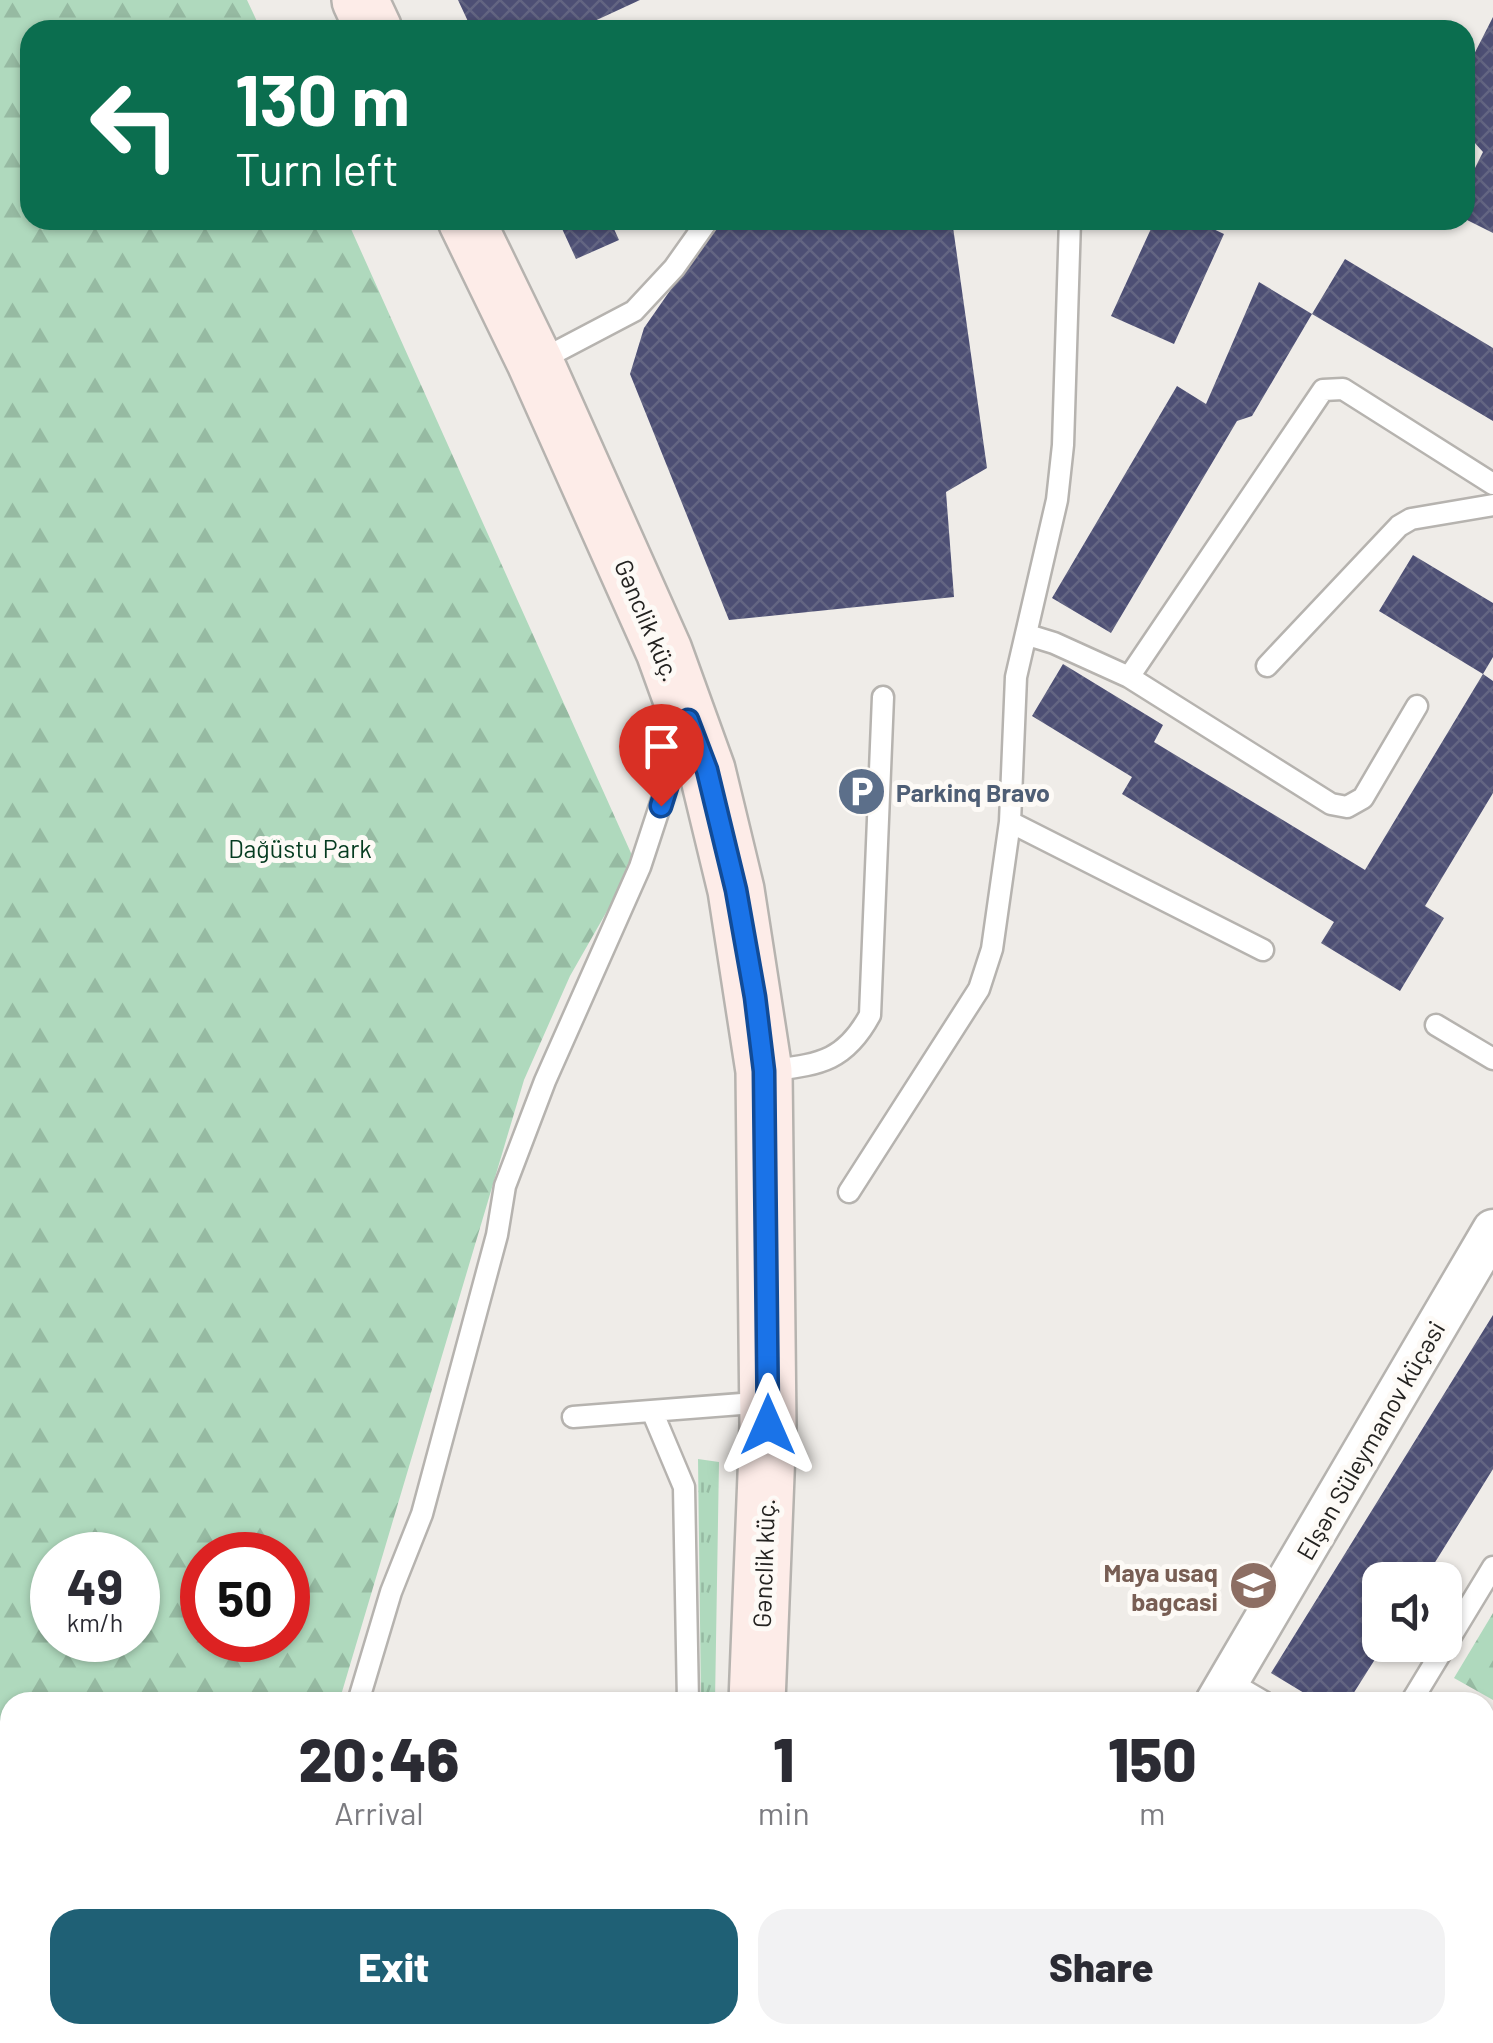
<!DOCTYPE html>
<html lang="en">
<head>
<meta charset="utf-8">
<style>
	body { margin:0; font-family:Barlow,sans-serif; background:#f2f2f3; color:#2b2b33; height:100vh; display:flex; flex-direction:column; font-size:38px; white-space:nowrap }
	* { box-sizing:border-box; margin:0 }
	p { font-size:32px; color:#7c7c81 }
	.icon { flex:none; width:55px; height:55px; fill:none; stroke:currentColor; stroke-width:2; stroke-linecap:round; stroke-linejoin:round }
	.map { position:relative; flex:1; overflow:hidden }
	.details { position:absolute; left:0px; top:1692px; width:1495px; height:352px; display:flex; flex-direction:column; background:#fff; border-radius:30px 30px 0 0; box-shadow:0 2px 8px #0004 }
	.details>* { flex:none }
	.banner { position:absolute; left:20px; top:20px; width:1455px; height:210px; border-radius:30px; box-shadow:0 2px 8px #0004; background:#0b6e4f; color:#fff; overflow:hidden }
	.tools { position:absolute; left:1362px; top:1562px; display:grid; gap:20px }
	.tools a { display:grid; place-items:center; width:100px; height:100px; border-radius:20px; background:#fff; box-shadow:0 2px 8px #0004; font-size:50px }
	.speed { position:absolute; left:30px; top:1532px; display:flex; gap:20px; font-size:50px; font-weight:700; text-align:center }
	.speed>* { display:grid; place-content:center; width:130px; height:130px; border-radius:50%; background:#fff; box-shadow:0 2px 8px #0004; line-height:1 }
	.speed small { font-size:25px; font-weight:400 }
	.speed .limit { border:15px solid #d22; background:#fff; color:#111 }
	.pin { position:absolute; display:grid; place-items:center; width:85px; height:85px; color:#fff; margin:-102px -42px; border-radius:50% 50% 50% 0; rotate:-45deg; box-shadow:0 0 10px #0007 }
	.pin .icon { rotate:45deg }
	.me { position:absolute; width:110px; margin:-55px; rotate:0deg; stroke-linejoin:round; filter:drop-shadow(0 0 8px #0008) }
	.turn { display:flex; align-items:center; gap:35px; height:210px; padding:0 50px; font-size:45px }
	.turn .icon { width:130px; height:130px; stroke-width:2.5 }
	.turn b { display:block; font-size:70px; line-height:85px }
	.eta { display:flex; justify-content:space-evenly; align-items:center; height:170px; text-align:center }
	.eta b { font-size:60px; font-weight:800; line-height:70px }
	.action { display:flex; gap:20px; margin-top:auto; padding:20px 50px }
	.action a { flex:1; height:115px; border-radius:30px; background:#1f6075; color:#fff; font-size:40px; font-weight:800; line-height:115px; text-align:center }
	.action a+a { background:#f2f2f3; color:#2b2b33 }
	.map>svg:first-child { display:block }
	.grass { fill:url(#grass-tufts) }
	.forest { fill:url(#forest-firs); fill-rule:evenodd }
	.building { fill:url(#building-cross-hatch) }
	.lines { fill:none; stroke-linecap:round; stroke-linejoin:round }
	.service-casing { stroke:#b6b3af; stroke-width:25 }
	.minor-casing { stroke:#b6b3af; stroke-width:45 }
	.tertiary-casing { stroke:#b6b3af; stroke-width:55 }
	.secondary-casing { stroke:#b6b3af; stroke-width:60 }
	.service { stroke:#fff; stroke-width:20 }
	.minor { stroke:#fff; stroke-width:40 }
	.tertiary { stroke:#fff; stroke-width:50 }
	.secondary { stroke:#fdece8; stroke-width:55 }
	.route-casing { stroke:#114b97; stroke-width:25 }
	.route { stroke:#1a73e8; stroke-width:18 }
	.labels { text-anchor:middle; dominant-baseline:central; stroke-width:10; stroke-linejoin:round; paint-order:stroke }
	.street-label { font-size:25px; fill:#232220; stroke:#fdfaf6 }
	.service-label { font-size:25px; font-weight:bold; fill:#4e5e75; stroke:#fdfaf6; text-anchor:start }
	.park-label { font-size:25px; fill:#053b20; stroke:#fdfaf6 }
	.education-label { font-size:25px; font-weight:bold; fill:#785e54; stroke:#fdfaf6; text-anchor:end }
</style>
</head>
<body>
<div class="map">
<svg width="1493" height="2043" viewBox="0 0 1493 2043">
	<defs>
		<pattern id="grass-tufts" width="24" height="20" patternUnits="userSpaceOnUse" patternTransform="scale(2.5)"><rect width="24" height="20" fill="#afd9bd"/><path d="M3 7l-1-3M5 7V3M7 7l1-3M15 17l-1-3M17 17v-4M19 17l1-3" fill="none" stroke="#96baa2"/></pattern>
		<pattern id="forest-firs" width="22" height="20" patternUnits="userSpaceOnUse" patternTransform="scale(2.5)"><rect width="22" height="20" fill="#afd9bd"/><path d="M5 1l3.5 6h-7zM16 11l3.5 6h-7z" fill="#96baa2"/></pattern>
		<pattern id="building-cross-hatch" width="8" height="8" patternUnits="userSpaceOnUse" patternTransform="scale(2.5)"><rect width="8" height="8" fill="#4d4f74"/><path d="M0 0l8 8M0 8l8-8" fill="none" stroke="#636582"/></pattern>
	</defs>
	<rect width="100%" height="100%" fill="#efece8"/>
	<path class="grass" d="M 698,1459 L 719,1462 L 715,1702 L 701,1702 Z
		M 1042,2035 L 1166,2035 L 1180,2043 L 1055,2043 Z"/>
	<path class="forest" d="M 0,0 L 247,0 L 261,30 L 30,30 L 30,220 L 347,220 L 635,862 L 570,976 L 524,1080 L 339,1702 L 10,1702 L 10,2035 L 289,2035 L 289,2043 L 0,2043 ZM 52,1555 L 138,1555 L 138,1640 L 52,1640 ZM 202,1555 L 288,1555 L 288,1640 L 202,1640 Z
		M 1493,1613 L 1493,1700 L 1454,1678 Z"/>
	<path class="building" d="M 458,0 L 640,0 L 575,30 L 472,30 Z
		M 1493,17 L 1493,233 L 1465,219 L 1465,163 L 1475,168 L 1483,152 L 1465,132 L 1465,72 Z
		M 558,220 L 610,220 L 619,240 L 576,259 Z
		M 769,220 L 952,220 L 987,468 L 946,492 L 954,597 L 729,620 L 630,374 L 644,328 L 715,226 L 769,224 Z
		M 1155,220 L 1194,220 L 1224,234 L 1174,344 L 1111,316 Z
		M 1345,259 L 1493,348 L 1493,421 L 1312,314 L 1252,416 L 1237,421 L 1111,633 L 1052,598 L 1177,386 L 1206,404 L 1259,282 L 1312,314 Z
		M 1413,555 L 1493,603 L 1493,657 L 1483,674 L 1493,681 L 1493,793 L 1425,906 L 1444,918 L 1400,991 L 1321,943 L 1334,922 L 1122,794 L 1132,777 L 1032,716 L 1063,664 L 1163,725 L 1154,742 L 1365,870 L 1483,674 L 1379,611 Z
		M 1493,1315 L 1493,1469 L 1424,1580 L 1380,1580 L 1380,1645 L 1384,1645 L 1348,1702 L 1319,1702 L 1271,1673 Z
		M 1485,2009 L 1493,2014 L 1493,2043 L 1409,2043 L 1396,2035 L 1485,2035 Z"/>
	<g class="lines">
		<defs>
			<path id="service" d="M 537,362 L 634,311 L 674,268 L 708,220
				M 1028,635 L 1054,643 L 1129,677 L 1331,804 L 1347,807 L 1363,798 L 1417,706
				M 1267,666 L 1399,526 L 1411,519 L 1493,505
				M 1129,677 L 1323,390 L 1343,389 L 1493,484
				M 1010,822 L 1263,950
				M 1436,1025 L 1493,1059
				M 768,1071 C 818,1064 844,1063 870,1015 L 883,697
				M 849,1192 L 979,989 L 992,949 L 1010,822 L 1016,677 L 1057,500 L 1063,445 L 1070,220
				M 652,1411 L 684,1487 L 688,1702
				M 573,1417 L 766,1402
				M 1228,1681 L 1264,1702
				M 358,1702 L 391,1592 L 422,1514 L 497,1235 L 505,1186 L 545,1081 L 640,867 L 683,736
				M 1411,1702 L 1493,1567
				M 1485,1781 L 1488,1782 L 1485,1786
				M 1485,1991 L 1493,1996
				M 1313,2043 L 1317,2035"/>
			<path id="minor" d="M 1216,1702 L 1493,1230
				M 679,2043 L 737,2035"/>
			<path id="tertiary" d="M 1219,2035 L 1235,2043"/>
			<path id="secondary" d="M 360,0 L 374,30
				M 466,220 L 535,362 L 664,651 L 707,770 L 736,890 L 764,1071 L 768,1425 L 757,1702
				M 760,2035 L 762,2043
				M 997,2035 L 1010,2043
				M 837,2043 L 848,2035"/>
		</defs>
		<use href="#service" class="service-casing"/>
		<use href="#minor" class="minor-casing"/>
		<use href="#tertiary" class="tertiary-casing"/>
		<use href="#secondary" class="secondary-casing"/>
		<use href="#service" class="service"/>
		<use href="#minor" class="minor"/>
		<use href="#tertiary" class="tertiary"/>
		<use href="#secondary" class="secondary"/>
	</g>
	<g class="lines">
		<defs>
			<path id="route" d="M 661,806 L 688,720 L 707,770 L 736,890 L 755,997 L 764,1071 L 768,1425"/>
		</defs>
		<use href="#route" class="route-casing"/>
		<use href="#route" class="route"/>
	</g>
	<defs>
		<symbol id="parking-disc" viewBox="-11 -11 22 22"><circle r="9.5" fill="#5c6f8a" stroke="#fdfaf6"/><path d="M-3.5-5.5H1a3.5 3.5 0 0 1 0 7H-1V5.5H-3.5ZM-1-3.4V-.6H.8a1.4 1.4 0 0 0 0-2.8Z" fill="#fff"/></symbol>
		<symbol id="school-disc" viewBox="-11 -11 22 22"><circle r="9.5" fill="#8d6e63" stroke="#fdfaf6"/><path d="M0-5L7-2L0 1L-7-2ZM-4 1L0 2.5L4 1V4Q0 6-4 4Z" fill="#fff"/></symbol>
	</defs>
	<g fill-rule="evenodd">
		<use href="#parking-disc" x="834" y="764" width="55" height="55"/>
		<use href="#school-disc" x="1226" y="1558" width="55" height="55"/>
	</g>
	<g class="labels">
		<g class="street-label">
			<text transform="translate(648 620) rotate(67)">Gənclik küç.</text>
			<text transform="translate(1370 1440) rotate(-60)">Elşən Süleymanov küçəsi</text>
			<text transform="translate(763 1563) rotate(-88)">Gənclik küç.</text>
		</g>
		<g class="service-label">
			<text x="896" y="792">Parkinq Bravo</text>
		</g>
		<g class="park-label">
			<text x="300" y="848">Dağüstu Park</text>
		</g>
		<g class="education-label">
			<text x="1218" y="1572">Maya usaq<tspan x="1218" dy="29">bagcasi</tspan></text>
		</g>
	</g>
</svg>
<div class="tools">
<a><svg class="icon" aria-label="sound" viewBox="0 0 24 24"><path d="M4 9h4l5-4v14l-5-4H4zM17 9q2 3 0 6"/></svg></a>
</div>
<div class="speed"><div>49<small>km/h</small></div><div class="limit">50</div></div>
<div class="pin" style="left:661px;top:806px;background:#d93025"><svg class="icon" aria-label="arrive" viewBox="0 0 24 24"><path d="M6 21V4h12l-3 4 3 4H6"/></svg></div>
<svg class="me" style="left:768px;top:1425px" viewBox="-20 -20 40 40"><path d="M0-17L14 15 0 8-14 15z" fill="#1a73e8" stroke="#fff" stroke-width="4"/></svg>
<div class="banner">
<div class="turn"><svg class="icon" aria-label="left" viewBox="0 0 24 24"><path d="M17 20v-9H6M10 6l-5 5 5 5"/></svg><div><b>130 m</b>Turn left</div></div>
</div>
<section class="details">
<div class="eta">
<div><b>20:46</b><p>Arrival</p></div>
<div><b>1</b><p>min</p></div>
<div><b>150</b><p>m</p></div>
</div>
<div class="action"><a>Exit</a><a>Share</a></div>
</section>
</div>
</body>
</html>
